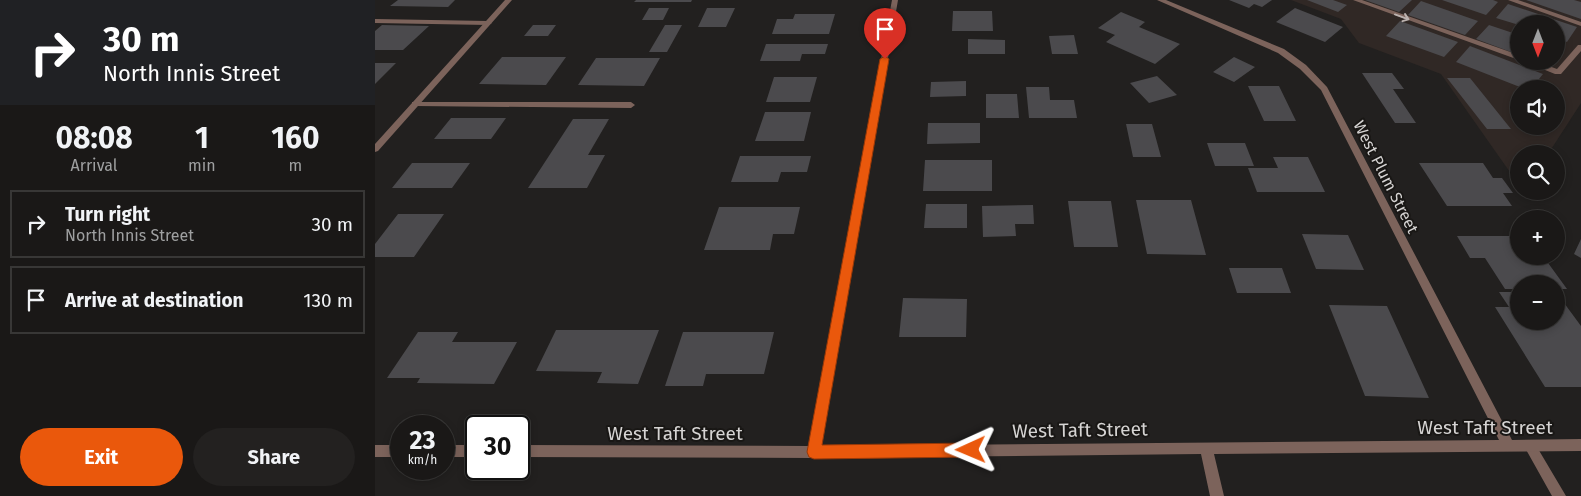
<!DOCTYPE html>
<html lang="en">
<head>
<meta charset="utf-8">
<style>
	body { margin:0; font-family:"Fira Sans",sans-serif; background:#232120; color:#f1f3f6; height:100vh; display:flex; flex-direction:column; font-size:19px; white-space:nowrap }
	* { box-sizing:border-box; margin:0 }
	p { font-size:16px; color:#9fa0a1 }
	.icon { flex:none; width:28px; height:28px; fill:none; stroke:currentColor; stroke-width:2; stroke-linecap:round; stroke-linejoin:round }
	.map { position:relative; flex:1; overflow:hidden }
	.side { display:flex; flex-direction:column; background:#1a1817; width:375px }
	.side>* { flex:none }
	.guide { background:#202124; color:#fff; overflow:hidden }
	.needle { width:32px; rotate:180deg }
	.buttons { position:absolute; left:1135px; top:15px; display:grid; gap:10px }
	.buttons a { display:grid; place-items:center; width:55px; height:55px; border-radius:50%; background:#1a1817; box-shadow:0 2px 8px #0003,0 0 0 1px #383736; font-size:25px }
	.speed { position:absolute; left:15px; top:415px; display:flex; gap:10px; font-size:25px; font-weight:700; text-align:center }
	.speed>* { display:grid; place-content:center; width:65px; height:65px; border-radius:50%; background:#1a1817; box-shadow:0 2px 8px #0003,0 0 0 1px #383736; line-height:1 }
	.speed small { font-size:12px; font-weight:400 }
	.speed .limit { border:2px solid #111; border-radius:8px; background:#fff; color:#111 }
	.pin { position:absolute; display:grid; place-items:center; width:42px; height:42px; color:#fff; margin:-51px -21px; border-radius:50% 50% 50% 0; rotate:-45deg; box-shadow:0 0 5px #0007 }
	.pin .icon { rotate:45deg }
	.me { position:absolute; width:55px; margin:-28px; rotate:269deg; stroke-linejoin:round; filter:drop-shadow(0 0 4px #0008) }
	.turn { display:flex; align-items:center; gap:18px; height:105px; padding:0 20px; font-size:22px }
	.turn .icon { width:65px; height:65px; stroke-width:2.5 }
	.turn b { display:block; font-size:35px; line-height:42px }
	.eta { display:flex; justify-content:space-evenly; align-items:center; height:85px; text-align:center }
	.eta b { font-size:30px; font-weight:700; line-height:35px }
	.button { display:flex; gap:10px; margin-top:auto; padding:10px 20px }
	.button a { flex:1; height:58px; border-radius:30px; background:#ea580c; color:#fff; font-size:20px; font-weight:700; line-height:58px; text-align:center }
	.button a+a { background:#232120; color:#f1f3f6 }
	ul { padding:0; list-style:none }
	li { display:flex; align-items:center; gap:15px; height:68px; margin:0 10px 8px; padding:0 10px; border:2px solid #383736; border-radius:0px }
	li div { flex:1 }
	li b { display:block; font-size:19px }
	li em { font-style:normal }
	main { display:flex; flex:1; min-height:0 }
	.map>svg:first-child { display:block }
	.built { fill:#302825; fill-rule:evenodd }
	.building { fill:#4b4a4d }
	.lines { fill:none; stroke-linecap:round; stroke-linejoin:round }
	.service { fill:#7c635b; fill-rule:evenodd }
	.minor { fill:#7c635b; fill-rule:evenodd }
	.oneway { stroke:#bbb2af }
	.route { fill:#ea580c; stroke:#983908 }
	.labels { text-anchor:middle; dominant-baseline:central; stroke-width:4; stroke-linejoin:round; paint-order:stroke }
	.street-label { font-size:16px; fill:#d6d4d3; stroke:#191715 }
	.near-street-label { font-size:19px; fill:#d6d4d3; stroke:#191715 }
</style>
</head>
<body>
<main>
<section class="side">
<div class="guide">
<div class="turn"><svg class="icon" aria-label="right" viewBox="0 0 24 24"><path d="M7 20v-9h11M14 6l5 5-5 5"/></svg><div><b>30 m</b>North Innis Street</div></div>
</div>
<div class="eta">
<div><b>08:08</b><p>Arrival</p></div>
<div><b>1</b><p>min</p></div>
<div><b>160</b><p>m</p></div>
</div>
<ul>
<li><svg class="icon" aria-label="right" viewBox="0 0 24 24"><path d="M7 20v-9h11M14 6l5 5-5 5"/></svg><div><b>Turn right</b><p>North Innis Street</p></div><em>30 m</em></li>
<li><svg class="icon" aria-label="arrive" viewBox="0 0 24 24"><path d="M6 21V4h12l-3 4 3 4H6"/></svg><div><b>Arrive at destination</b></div><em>130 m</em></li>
</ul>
<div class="button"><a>Exit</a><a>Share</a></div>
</section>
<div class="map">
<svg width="1206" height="496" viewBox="0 0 1206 496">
	<rect width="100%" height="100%" fill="#22201f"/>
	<path class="built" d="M 916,0 L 1206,0 L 1206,103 L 1173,154 L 1144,154 L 1144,185 L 1066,74 L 984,43 L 966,19 ZM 1144,24 L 1181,24 L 1181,61 L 1144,61 ZM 1144,89 L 1181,89 L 1181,126 L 1144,126 Z"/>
	<path class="building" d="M 23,0 L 80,0 L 73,7 L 15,6 Z
		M 261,0 L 317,0 L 316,2 L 259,2 Z
		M 854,0 L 897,0 L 887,7 L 879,4 L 874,8 Z
		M 932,0 L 958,0 L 972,5 L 963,12 Z
		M 990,0 L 1037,0 L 1024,12 Z
		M 1067,0 L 1118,0 L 1123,2 L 1111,15 Z
		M 1151,0 L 1199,0 L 1206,2 L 1206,19 Z
		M 1046,1 L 1103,21 L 1090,35 L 1033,15 Z
		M 1133,4 L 1202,27 L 1192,42 L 1181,38 L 1181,24 L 1144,24 L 1144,25 L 1121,18 Z
		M 274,8 L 294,8 L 288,20 L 267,20 Z
		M 332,8 L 360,8 L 351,27 L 323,27 Z
		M 920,8 L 968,27 L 950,42 L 901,22 Z
		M 578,11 L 617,11 L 618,31 L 577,31 Z
		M 746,12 L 770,22 L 764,27 L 805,44 L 780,64 L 731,42 L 740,35 L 723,28 Z
		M 420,14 L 460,14 L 454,34 L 397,34 L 402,19 L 418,19 Z
		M 1025,21 L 1083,42 L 1069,57 L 1011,36 Z
		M 7,25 L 54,26 L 28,50 L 0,50 L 0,31 Z
		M 158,25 L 181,25 L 173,36 L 149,36 Z
		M 290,25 L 307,25 L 292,52 L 274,52 Z
		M 1114,25 L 1144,35 L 1144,55 L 1101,39 Z
		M 699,35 L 703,54 L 677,54 L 674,36 Z
		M 593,39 L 630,40 L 630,54 L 593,54 Z
		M 391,44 L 453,44 L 450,54 L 427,54 L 425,61 L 385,61 Z
		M 1095,46 L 1168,74 L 1156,89 L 1150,89 L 1081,62 Z
		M 127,57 L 191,57 L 171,85 L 104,84 Z
		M 859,57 L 880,67 L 859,82 L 838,72 Z
		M 221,58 L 285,58 L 269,86 L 203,85 Z
		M 0,63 L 21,63 L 0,84 Z
		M 987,73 L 1017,73 L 1029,89 L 1018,89 L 1041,123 L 1020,123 Z
		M 782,76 L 802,95 L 774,103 L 755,83 Z
		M 399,77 L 442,77 L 435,102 L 391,102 Z
		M 1072,78 L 1095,78 L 1136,129 L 1112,129 Z
		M 591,81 L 591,96 L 555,97 L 556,82 Z
		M 873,86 L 904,86 L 921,121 L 889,121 Z
		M 651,87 L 674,87 L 675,100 L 699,100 L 702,118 L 654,118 Z
		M 611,94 L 642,94 L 644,118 L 611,118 Z
		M 390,112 L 436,112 L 429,141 L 380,141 Z
		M 76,118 L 131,118 L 116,139 L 59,139 Z
		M 198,119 L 234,119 L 213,155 L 230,155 L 212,188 L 153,188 Z
		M 553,123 L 605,123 L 605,143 L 552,144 Z
		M 751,124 L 777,124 L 786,157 L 758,157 Z
		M 832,143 L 870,143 L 879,166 L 840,166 Z
		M 365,156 L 436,156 L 432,172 L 406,172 L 403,182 L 356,182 Z
		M 898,157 L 933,157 L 950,192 L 882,192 L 873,168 L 903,168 Z
		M 550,160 L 617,160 L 617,191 L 548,191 Z
		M 37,163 L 95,163 L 77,188 L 17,188 Z
		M 1044,163 L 1108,163 L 1118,178 L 1127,178 L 1138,193 L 1128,193 L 1137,206 L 1072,206 Z
		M 761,200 L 816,200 L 831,255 L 772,254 Z
		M 693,201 L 736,201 L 743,247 L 699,247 Z
		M 551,204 L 592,204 L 592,228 L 549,228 Z
		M 658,205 L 659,224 L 640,224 L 641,236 L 608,237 L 607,206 Z
		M 344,207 L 425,207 L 419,234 L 398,234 L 395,250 L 329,250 Z
		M 23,214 L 69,214 L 39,257 L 0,257 L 0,244 Z
		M 927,234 L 973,235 L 989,270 L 941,269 Z
		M 1082,236 L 1144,236 L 1144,256 L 1168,256 L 1192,289 L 1181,289 L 1181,284 L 1144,284 L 1144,289 L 1130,289 L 1110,258 L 1095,258 Z
		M 1206,239 L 1206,258 L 1199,254 Z
		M 854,268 L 907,268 L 916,293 L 862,293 Z
		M 1124,292 L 1144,292 L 1144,321 L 1181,321 L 1181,292 L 1206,326 L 1206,387 L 1170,387 L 1120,307 L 1134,307 Z
		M 528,298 L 592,299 L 591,337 L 524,337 Z
		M 954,305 L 1012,306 L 1054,398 L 990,396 Z
		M 181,330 L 284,330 L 263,384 L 222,383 L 227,372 L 161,371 Z
		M 43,332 L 83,332 L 77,342 L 142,342 L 119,384 L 42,383 L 45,378 L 12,378 Z
		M 308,332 L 399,332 L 389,374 L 331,374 L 328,386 L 290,386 Z"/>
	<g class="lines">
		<path class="service" d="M 978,0 L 987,0 L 1144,55 L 1144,60 Z
			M 1133,0 L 1143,0 L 1206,22 L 1206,26 Z
			M 0,19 L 113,21 L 117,23 L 113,25 L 0,23 Z
			M 1203,45 L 1206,45 L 1206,51 L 1186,74 L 1180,74 L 1148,61 L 1160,61 L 1182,69 Z
			M 37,102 L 256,102 L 260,105 L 256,108 L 40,106 L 37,106 Z
			M 1155,440 L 1159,442 L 1191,496 L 1177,496 L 1149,446 L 1151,442 Z"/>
		<path class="minor" d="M 130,0 L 137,0 L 3,151 L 0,152 L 0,144 Z
			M 517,0 L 523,0 L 446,446 L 1124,440 L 946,90 L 925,69 L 903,53 L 782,0 L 791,0 L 909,49 L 931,65 L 952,87 L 1137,440 L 1206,439 L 1206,451 L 839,454 L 849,496 L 835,496 L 826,454 L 439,458 L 144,457 L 144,445 L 434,446 Z
			M 0,445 L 26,445 L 26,457 L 0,457 Z
			M 69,445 L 101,445 L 101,457 L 69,457 Z"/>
	</g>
	<defs><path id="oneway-shaft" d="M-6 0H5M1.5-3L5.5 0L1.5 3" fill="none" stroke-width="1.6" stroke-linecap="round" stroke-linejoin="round" transform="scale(1.25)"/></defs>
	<use class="oneway" href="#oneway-shaft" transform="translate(1027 17) rotate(20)"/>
	<path class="route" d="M 510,56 L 514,59 L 447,445 L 596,443 L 601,445 L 603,450 L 601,455 L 596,457 L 439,459 L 434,457 L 432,452 L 505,59 Z"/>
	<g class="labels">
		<g class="street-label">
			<text transform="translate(1011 177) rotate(63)">West Plum Street</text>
		</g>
		<g class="near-street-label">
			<text x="1110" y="427">West Taft Street</text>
			<text transform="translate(705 430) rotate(-1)">West Taft Street</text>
			<text x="300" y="433">West Taft Street</text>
		</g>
	</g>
</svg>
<div class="buttons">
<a><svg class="needle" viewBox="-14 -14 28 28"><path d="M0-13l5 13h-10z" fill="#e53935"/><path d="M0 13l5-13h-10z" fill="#9fa0a1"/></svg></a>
<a><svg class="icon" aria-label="sound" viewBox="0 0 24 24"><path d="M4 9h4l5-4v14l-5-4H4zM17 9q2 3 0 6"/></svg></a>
<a><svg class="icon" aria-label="search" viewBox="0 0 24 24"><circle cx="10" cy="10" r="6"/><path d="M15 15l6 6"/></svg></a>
<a>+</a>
<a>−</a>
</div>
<div class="speed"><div>23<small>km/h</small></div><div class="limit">30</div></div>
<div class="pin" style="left:510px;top:59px;background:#d93025"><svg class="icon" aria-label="arrive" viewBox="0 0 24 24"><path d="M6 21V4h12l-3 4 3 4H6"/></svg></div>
<svg class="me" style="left:596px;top:450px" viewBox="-20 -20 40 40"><path d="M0-17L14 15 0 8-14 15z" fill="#ea580c" stroke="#fff" stroke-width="4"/></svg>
</div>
</main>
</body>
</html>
